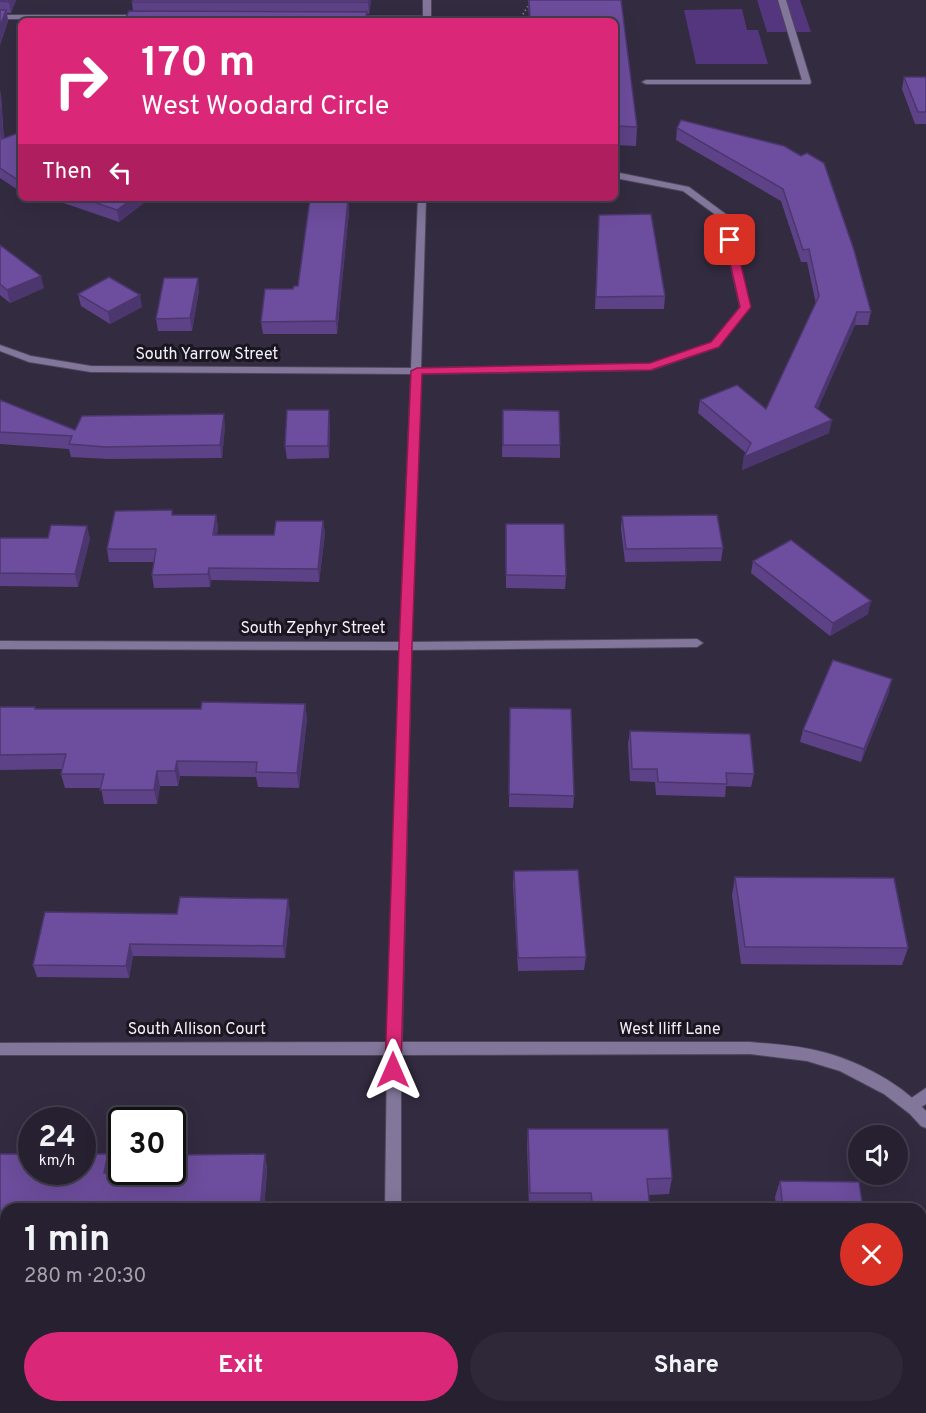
<!DOCTYPE html>
<html lang="en">
<head>
<meta charset="utf-8">
<style>
	body { margin:0; font-family:Overpass,sans-serif; background:#2e2838; color:#f1f3f6; height:100vh; display:flex; flex-direction:column; font-size:22px; white-space:nowrap }
	* { box-sizing:border-box; margin:0 }
	p { font-size:20px; color:#a4a3ab }
	.icon { flex:none; width:33px; height:33px; fill:none; stroke:currentColor; stroke-width:2; stroke-linecap:round; stroke-linejoin:round }
	.map { position:relative; flex:1; overflow:hidden }
	.sheet { position:absolute; left:0px; top:1203px; width:927px; height:210px; display:flex; flex-direction:column; background:#262030; border-radius:18px 18px 0 0; box-shadow:0 6px 24px #0002,0 0 0 2px #423e4c }
	.sheet>* { flex:none }
	.guide { position:absolute; left:18px; top:18px; width:600px; height:183px; border-radius:9px; box-shadow:0 6px 24px #0002,0 0 0 2px #423e4c; background:#db2777; color:#fff; overflow:hidden }
	.fabs { position:absolute; left:848px; top:1125px; display:grid; gap:12px }
	.fabs a { display:grid; place-items:center; width:60px; height:60px; border-radius:50%; background:#262030; box-shadow:0 6px 24px #0002,0 0 0 2px #423e4c; font-size:30px }
	.speed { position:absolute; left:18px; top:1107px; display:flex; gap:12px; font-size:30px; font-weight:700; text-align:center }
	.speed>* { display:grid; place-content:center; width:78px; height:78px; border-radius:50%; background:#262030; box-shadow:0 6px 24px #0002,0 0 0 2px #423e4c; line-height:1 }
	.speed small { font-size:15px; font-weight:400 }
	.speed .limit { border:3px solid #111; border-radius:9px; background:#fff; color:#111 }
	.pin { position:absolute; display:grid; place-items:center; width:51px; height:51px; color:#fff; margin:-26px; border-radius:12px; box-shadow:0 3px 9px #0006 }
	.me { position:absolute; width:66px; margin:-33px; rotate:0deg; stroke-linejoin:round; filter:drop-shadow(0 0 4px #0008) }
	.turn { display:flex; align-items:center; gap:21px; height:126px; padding:0 24px; font-size:27px }
	.turn .icon { width:78px; height:78px; stroke-width:2.5 }
	.turn b { display:block; font-size:42px; line-height:51px }
	.then { display:flex; align-items:center; height:57px; padding:0 24px; background:#0003; gap:12px; font-size:22px }
	.round { display:grid; place-items:center; flex:none; width:63px; height:63px; border-radius:32px; background:#2e2838 }
	.headline { display:flex; align-items:center; justify-content:space-between; height:102px; padding:0 24px }
	h1 { font-size:36px; font-weight:700; line-height:45px }
	.primary-button { display:flex; gap:12px; margin-top:auto; padding:12px 24px }
	.primary-button a { flex:1; height:69px; border-radius:36px; background:#db2777; color:#fff; font-size:24px; font-weight:700; line-height:69px; text-align:center }
	.primary-button a+a { background:#2e2838; color:#f1f3f6 }
	.map>svg:first-child { display:block }
	.green { fill:#54367e }
	.lines { fill:none; stroke-linecap:round; stroke-linejoin:round }
	.service-casing { stroke:#4e465a; stroke-width:2 }
	.minor-casing { stroke:#4e465a; stroke-width:2 }
	.path { stroke:#8a8496; stroke-width:2; stroke-dasharray:1 3; stroke-linecap:butt }
	.service { fill:#82769a; fill-rule:evenodd }
	.minor { fill:#82769a; fill-rule:evenodd }
	.wall { fill:#5e4287 }
	.shaded-wall { fill:#4c366e }
	.building { fill:#6d4d9d; stroke:#4c366e; stroke-width:1.5 }
	.route { fill:#db2777; stroke:#8e194d; stroke-width:1.5 }
	.labels { text-anchor:middle; dominant-baseline:central; stroke-width:6; stroke-linejoin:round; paint-order:stroke }
	.street-label { font-size:16px; fill:#f2eefb; stroke:#19161f }
</style>
</head>
<body>
<div class="map">
<svg width="926" height="1413" viewBox="0 0 926 1413">
	<rect width="100%" height="100%" fill="#332b40"/>
	<path class="green" d="M 757,0 L 800,0 L 811,32 L 767,32 Z
		M 742,9 L 747,30 L 758,30 L 768,64 L 696,64 L 684,10 Z"/>
	<g class="lines">
		<defs>
			<path id="service" d="M 778,0 L 786,0 L 811,82 L 810,84 L 646,84 L 642,82 L 646,80 L 802,80 Z
				M 926,1088 L 926,1104 L 912,1113 L 907,1111 L 905,1106 L 907,1101 Z"/>
			<path id="minor" d="M 423,0 L 431,0 L 431,21 L 352,20 L 348,18 L 352,16 L 423,16 Z
				M 0,15 L 143,15 L 147,17 L 143,19 L 0,19 Z
				M 615,172 L 689,187 L 727,215 L 750,307 L 718,347 L 651,370 L 421,374 L 411,642 L 697,639 L 703,643 L 697,647 L 411,650 L 402,1042 L 750,1042 C 770,1044 790,1045 810,1049 C 851,1057 897,1080 926,1111 L 926,1128 L 921,1126 L 910,1114 L 884,1094 L 840,1071 L 807,1061 L 750,1054 L 401,1055 L 401,1209 L 385,1209 L 387,1055 L 0,1055 L 0,1043 L 387,1042 L 400,650 L 0,649 L 0,641 L 400,642 L 411,374 L 91,372 L 29,362 L 0,351 L 0,345 L 31,356 L 91,366 L 411,368 L 418,198 L 426,198 L 421,368 L 650,364 L 712,343 L 740,307 L 720,218 L 683,191 L 615,178 Z
				M 385,1407 L 401,1407 L 401,1413 L 385,1413 Z"/>
		</defs>
		<use href="#service" class="service-casing"/>
		<use href="#minor" class="minor-casing"/>
		<path class="path" d="M 519,21 L 531,1"/>
		<use href="#service" class="service"/>
		<use href="#minor" class="minor"/>
	</g>
	<path class="wall" d="M 0,0 L 16,0 L 11,13 L 7,13 L 8,21 L 0,45 Z
		M 371,0 L 369,14 L 133,11 L 132,2 Z
		M 528,0 L 621,0 L 637,127 L 636,146 L 615,145 L 615,21 L 529,19 Z
		M 904,77 L 926,77 L 926,124 L 915,124 L 902,89 Z
		M 0,90 L 1,96 L 4,139 L 21,132 L 21,192 L 0,178 Z
		M 677,128 L 784,146 L 871,312 L 868,325 L 855,325 L 817,409 L 829,433 L 742,470 L 744,457 L 746,453 L 698,413 L 700,400 L 766,409 L 816,304 L 807,262 L 801,262 L 781,201 L 676,140 Z
		M 49,198 L 149,198 L 149,199 L 119,222 Z
		M 348,199 L 349,211 L 337,334 L 263,334 L 261,322 L 293,289 L 298,286 Z
		M 599,215 L 665,296 L 664,309 L 595,309 Z
		M 0,245 L 44,288 L 10,303 L 0,295 Z
		M 199,290 L 192,331 L 158,331 L 156,319 Z
		M 78,294 L 142,307 L 110,324 L 81,306 Z
		M 0,400 L 75,430 L 225,426 L 222,458 L 108,459 L 71,457 L 69,449 L 0,444 Z
		M 503,410 L 560,445 L 560,458 L 502,457 Z
		M 330,423 L 329,458 L 287,459 L 285,446 Z
		M 173,515 L 216,515 L 218,527 L 217,535 L 274,535 L 323,521 L 325,534 L 319,582 L 211,580 L 210,587 L 154,588 L 152,575 L 154,562 L 109,562 L 107,549 Z
		M 622,516 L 723,548 L 721,561 L 625,562 L 621,529 Z
		M 506,524 L 566,576 L 565,589 L 506,588 Z
		M 0,538 L 90,538 L 78,587 L 0,586 Z
		M 753,561 L 868,614 L 830,636 L 751,573 Z
		M 889,692 L 861,762 L 800,742 L 803,730 Z
		M 305,704 L 307,719 L 299,788 L 258,787 L 256,777 L 180,776 L 178,786 L 160,786 L 157,804 L 104,804 L 101,788 L 65,788 L 61,774 L 62,769 L 0,770 L 0,707 L 36,709 L 201,709 Z
		M 510,708 L 574,796 L 573,808 L 509,807 Z
		M 630,731 L 754,774 L 751,787 L 726,786 L 725,797 L 656,795 L 655,782 L 630,781 L 628,744 Z
		M 514,871 L 586,957 L 584,970 L 518,971 L 513,884 Z
		M 735,877 L 908,948 L 902,965 L 741,964 L 732,895 Z
		M 290,911 L 285,958 L 133,956 L 129,978 L 37,977 L 33,965 L 177,914 Z
		M 528,1129 L 672,1178 L 669,1194 L 649,1195 L 650,1209 L 529,1208 L 527,1145 Z
		M 0,1154 L 108,1154 L 112,1168 L 112,1173 L 181,1172 L 265,1154 L 267,1169 L 264,1209 L 6,1209 L 6,1253 L 0,1253 Z
		M 780,1181 L 863,1209 L 776,1209 L 775,1197 Z
		M 546,1407 L 635,1407 L 633,1413 L 547,1413 Z
		M 803,1407 L 890,1407 L 891,1413 L 803,1413 Z"/>
	<path class="shaded-wall" d="M 9,0 L 16,0 L 11,13 L 9,2 Z
		M 369,0 L 371,0 L 369,14 L 368,2 Z
		M 6,10 L 8,21 L 0,45 L 0,27 Z
		M 0,90 L 1,96 L 4,151 L 2,139 Z
		M 133,198 L 149,198 L 149,199 L 119,222 L 117,210 Z
		M 348,199 L 349,211 L 337,334 L 336,321 Z
		M 41,276 L 44,288 L 10,303 L 7,290 Z
		M 198,278 L 199,290 L 192,331 L 190,318 Z
		M 140,295 L 142,307 L 110,324 L 108,312 Z
		M 857,312 L 855,325 L 813,420 L 815,407 Z
		M 329,410 L 330,423 L 329,458 L 328,446 Z
		M 224,414 L 225,426 L 222,458 L 220,445 Z
		M 832,420 L 829,433 L 742,470 L 744,457 Z
		M 216,515 L 218,527 L 215,547 L 213,535 Z
		M 323,521 L 325,534 L 319,582 L 318,569 Z
		M 87,526 L 90,538 L 78,587 L 75,574 Z
		M 209,568 L 211,580 L 210,587 L 208,574 Z
		M 871,601 L 868,614 L 830,636 L 833,623 Z
		M 892,679 L 889,692 L 861,762 L 864,749 Z
		M 305,704 L 307,719 L 299,788 L 297,773 Z
		M 177,761 L 180,776 L 178,786 L 175,771 Z
		M 157,771 L 160,786 L 157,804 L 154,790 Z
		M 288,899 L 290,911 L 285,958 L 283,946 Z
		M 130,944 L 133,956 L 129,978 L 126,966 Z
		M 108,1154 L 112,1168 L 109,1187 L 104,1173 Z
		M 265,1154 L 267,1169 L 264,1209 L 260,1209 Z
		M 59,1407 L 60,1407 L 63,1413 L 58,1413 Z
		M 256,1407 L 259,1407 L 258,1413 L 255,1413 Z"/>
	<path class="building" d="M 0,0 L 9,0 L 9,2 L 0,1 Z
		M 133,0 L 369,0 L 368,2 L 132,2 Z
		M 529,0 L 621,0 L 637,127 L 615,126 L 615,21 L 527,21 L 530,18 Z
		M 0,10 L 6,10 L 0,27 Z
		M 129,11 L 367,12 L 365,21 L 124,21 Z
		M 904,77 L 926,77 L 926,112 L 918,112 Z
		M 0,107 L 2,139 L 21,132 L 21,182 L 0,168 Z
		M 681,120 L 784,146 L 801,156 L 807,153 L 824,163 L 854,250 L 871,312 L 857,312 L 815,407 L 832,420 L 744,457 L 751,443 L 700,400 L 737,385 L 766,409 L 819,296 L 809,249 L 803,250 L 783,189 L 677,128 Z
		M 82,198 L 133,198 L 117,210 Z
		M 310,199 L 348,199 L 336,321 L 261,322 L 265,289 L 293,289 L 294,286 L 298,286 Z
		M 651,214 L 665,296 L 596,297 L 599,215 Z
		M 0,245 L 41,276 L 7,290 L 0,284 Z
		M 109,277 L 140,295 L 108,312 L 78,294 Z
		M 164,278 L 198,278 L 190,318 L 156,319 Z
		M 0,400 L 75,430 L 82,416 L 224,414 L 220,445 L 105,447 L 69,444 L 72,436 L 0,432 Z
		M 287,410 L 329,410 L 328,446 L 285,446 Z
		M 503,410 L 559,411 L 560,445 L 503,445 Z
		M 172,510 L 172,515 L 216,515 L 213,535 L 274,535 L 276,521 L 323,521 L 318,569 L 209,568 L 208,574 L 152,575 L 156,549 L 107,549 L 115,511 Z
		M 717,515 L 723,548 L 626,549 L 622,516 Z
		M 506,524 L 564,524 L 566,576 L 506,575 Z
		M 51,525 L 87,526 L 75,574 L 0,573 L 0,538 L 48,538 Z
		M 791,540 L 871,601 L 833,623 L 753,561 Z
		M 833,660 L 892,679 L 864,749 L 803,730 Z
		M 202,702 L 305,704 L 297,773 L 256,772 L 257,762 L 177,761 L 175,771 L 157,771 L 154,790 L 100,790 L 104,774 L 61,774 L 66,754 L 0,755 L 0,707 L 35,707 L 35,709 L 201,709 Z
		M 510,708 L 571,709 L 574,796 L 509,794 Z
		M 630,731 L 750,734 L 754,774 L 726,773 L 727,784 L 658,782 L 657,769 L 632,769 Z
		M 578,870 L 586,957 L 518,958 L 514,871 Z
		M 735,877 L 894,878 L 908,948 L 745,947 Z
		M 180,897 L 288,899 L 283,946 L 130,944 L 126,966 L 33,965 L 45,912 L 177,914 Z
		M 528,1129 L 668,1129 L 672,1178 L 647,1179 L 650,1209 L 593,1209 L 591,1193 L 530,1193 Z
		M 0,1154 L 32,1154 L 32,1172 L 82,1172 L 82,1154 L 108,1154 L 104,1173 L 181,1172 L 183,1155 L 265,1154 L 260,1209 L 6,1209 L 6,1239 L 0,1239 Z
		M 780,1181 L 859,1182 L 863,1209 L 783,1209 Z
		M 6,1405 L 6,1407 L 59,1407 L 58,1413 L 0,1413 L 0,1406 Z
		M 194,1407 L 256,1407 L 255,1413 L 193,1413 Z
		M 548,1407 L 617,1407 L 618,1413 L 548,1413 Z
		M 810,1407 L 890,1407 L 891,1413 L 810,1413 Z"/>
	<path class="route" d="M 730,237 L 735,240 L 751,307 L 719,347 L 651,370 L 422,374 L 412,646 L 401,1070 L 399,1075 L 393,1077 L 387,1075 L 385,1070 L 399,646 L 411,371 L 417,368 L 650,363 L 711,342 L 740,307 L 725,240 Z"/>
	<g class="labels">
		<g class="street-label">
			<text x="207" y="355">South Yarrow Street</text>
			<text x="313" y="629">South Zephyr Street</text>
			<text x="197" y="1030">South Allison Court</text>
			<text x="670" y="1030">West Iliff Lane</text>
		</g>
	</g>
</svg>
<div class="fabs">
<a><svg class="icon" aria-label="sound" viewBox="0 0 24 24"><path d="M4 9h4l5-4v14l-5-4H4zM17 9q2 3 0 6"/></svg></a>
</div>
<div class="speed"><div>24<small>km/h</small></div><div class="limit">30</div></div>
<div class="pin" style="left:730px;top:240px;background:#d93025"><svg class="icon" aria-label="arrive" viewBox="0 0 24 24"><path d="M6 21V4h12l-3 4 3 4H6"/></svg></div>
<svg class="me" style="left:393px;top:1070px" viewBox="-20 -20 40 40"><path d="M0-17L14 15 0 8-14 15z" fill="#db2777" stroke="#fff" stroke-width="4"/></svg>
<div class="guide">
<div class="turn"><svg class="icon" aria-label="right" viewBox="0 0 24 24"><path d="M7 20v-9h11M14 6l5 5-5 5"/></svg><div><b>170 m</b>West Woodard Circle</div></div>
<div class="then">Then<svg class="icon" aria-label="left" viewBox="0 0 24 24"><path d="M17 20v-9H6M10 6l-5 5 5 5"/></svg></div>
</div>
<section class="sheet">
<div class="headline"><div><h1>1 min</h1><p>280 m · 20:30</p></div><a class="round" style="background:#d93025;color:#fff"><svg class="icon" aria-label="close" viewBox="0 0 24 24"><path d="M6 6l12 12M18 6L6 18"/></svg></a></div>
<div class="primary-button"><a>Exit</a><a>Share</a></div>
</section>
</div>
</body>
</html>
